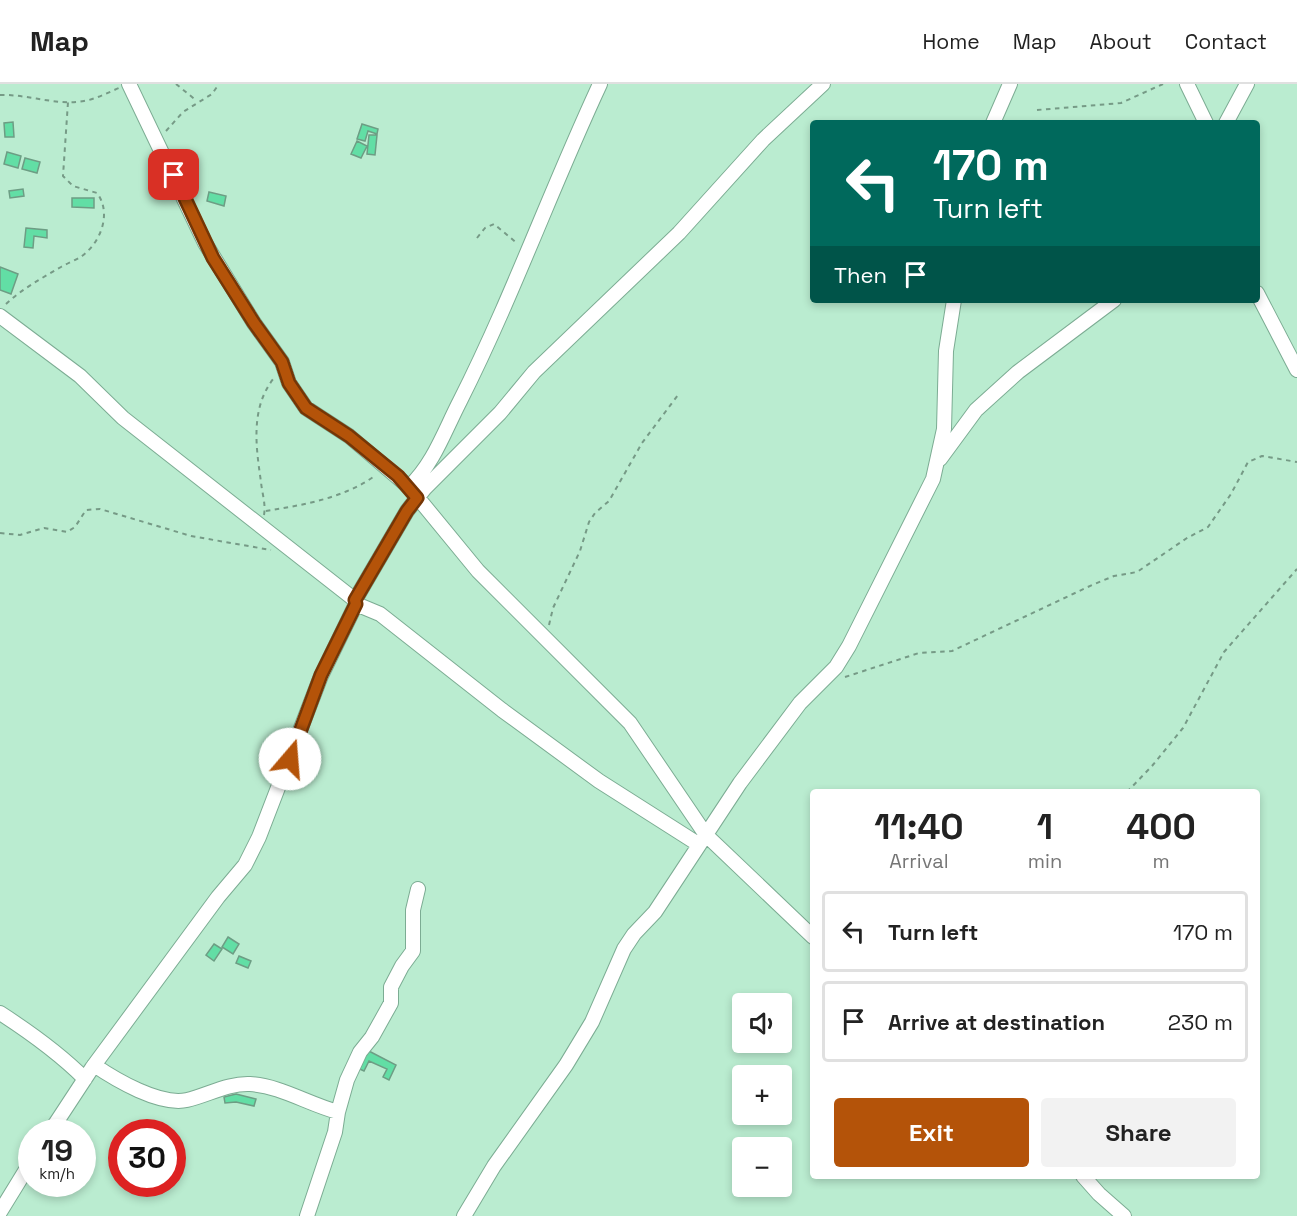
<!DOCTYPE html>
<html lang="en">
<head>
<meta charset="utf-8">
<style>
	body { margin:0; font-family:"Space Grotesk",sans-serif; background:#f2f2f2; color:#222; height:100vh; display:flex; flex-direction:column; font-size:22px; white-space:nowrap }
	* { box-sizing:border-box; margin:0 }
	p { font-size:20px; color:#767676 }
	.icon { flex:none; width:33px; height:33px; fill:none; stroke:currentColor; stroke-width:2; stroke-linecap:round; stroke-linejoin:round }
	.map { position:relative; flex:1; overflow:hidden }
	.sheet { position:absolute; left:810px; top:705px; width:450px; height:390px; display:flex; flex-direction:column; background:#fff; border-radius:6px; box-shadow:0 3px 9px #0003 }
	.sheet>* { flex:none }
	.banner { position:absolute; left:810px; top:36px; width:450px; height:183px; border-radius:6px; box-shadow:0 3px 9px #0003; background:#00695c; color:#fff; overflow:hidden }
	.controls { position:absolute; left:732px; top:909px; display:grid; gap:12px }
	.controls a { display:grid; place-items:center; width:60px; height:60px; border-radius:6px; background:#fff; box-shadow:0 3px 9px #0003; font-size:30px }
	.speed { position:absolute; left:18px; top:1035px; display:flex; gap:12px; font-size:30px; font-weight:700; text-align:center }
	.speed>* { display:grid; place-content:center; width:78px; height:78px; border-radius:50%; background:#fff; box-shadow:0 3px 9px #0003; line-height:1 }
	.speed small { font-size:15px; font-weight:400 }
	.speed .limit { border:9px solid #d22; background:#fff; color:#111 }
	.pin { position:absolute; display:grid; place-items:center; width:51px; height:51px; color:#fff; margin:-26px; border-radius:12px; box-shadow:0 3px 9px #0006 }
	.me { position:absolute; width:66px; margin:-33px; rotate:18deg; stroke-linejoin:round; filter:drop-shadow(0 0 4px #0008) }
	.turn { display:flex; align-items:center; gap:21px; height:126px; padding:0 24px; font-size:27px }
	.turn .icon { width:78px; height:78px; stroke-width:2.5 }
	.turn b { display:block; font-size:42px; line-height:51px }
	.then { display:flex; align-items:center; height:57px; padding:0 24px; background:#0003; gap:12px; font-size:22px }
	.eta { display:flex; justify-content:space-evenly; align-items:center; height:102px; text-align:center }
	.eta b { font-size:36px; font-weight:700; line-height:42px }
	.action { display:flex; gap:12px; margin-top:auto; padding:12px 24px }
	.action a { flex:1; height:69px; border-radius:6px; background:#b45309; color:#fff; font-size:24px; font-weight:700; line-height:69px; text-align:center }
	.action a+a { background:#f2f2f2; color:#222 }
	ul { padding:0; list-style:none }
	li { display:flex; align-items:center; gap:18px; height:81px; margin:0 12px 9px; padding:0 12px; border:3px solid #e0e0e0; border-radius:6px }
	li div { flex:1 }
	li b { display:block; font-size:22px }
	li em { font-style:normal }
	header { display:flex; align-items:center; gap:36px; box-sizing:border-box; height:84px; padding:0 30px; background:#fff; border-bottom:2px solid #e0e0e0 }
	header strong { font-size:28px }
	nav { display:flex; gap:33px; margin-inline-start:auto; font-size:21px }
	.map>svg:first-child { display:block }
	.building { fill:#62dea5; stroke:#6d9d84; stroke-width:1.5 }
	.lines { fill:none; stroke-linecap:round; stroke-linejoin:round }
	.minor-casing { stroke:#7cac93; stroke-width:16 }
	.path { stroke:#769a86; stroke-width:2; stroke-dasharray:4.5 4.5; stroke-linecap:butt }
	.minor { stroke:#fff; stroke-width:14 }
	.route-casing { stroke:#753606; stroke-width:15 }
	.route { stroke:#b45309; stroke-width:10 }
</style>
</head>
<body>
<header>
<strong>Map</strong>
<nav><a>Home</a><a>Map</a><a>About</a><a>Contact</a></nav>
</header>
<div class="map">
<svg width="1297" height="1132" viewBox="0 0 1297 1132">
	<rect width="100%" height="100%" fill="#baecd0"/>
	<path class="building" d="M 13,38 L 14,53 L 5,53 L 4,39 Z
		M 362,40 L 378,45 L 377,50 L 368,47 L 365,57 L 357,55 Z
		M 369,51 L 377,51 L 375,71 L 367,70 Z
		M 357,57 L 367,62 L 361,74 L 351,70 Z
		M 7,68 L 21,72 L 18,84 L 4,80 Z
		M 25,74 L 40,78 L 37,89 L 22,85 Z
		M 23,105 L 24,112 L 10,114 L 9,107 Z
		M 209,108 L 226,112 L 224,122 L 207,117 Z
		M 72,114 L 94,114 L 94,124 L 72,123 Z
		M 26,144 L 47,146 L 47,154 L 34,152 L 33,164 L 24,163 Z
		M 0,183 L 18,190 L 11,210 L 0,206 Z
		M 228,853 L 239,860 L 233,870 L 222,863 Z
		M 214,860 L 222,865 L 214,877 L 206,871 Z
		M 239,872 L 251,877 L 248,884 L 236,879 Z
		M 365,965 L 396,981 L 389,996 L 383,993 L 387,985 L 369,977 L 364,987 L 355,983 Z
		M 236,1010 L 256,1015 L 254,1022 L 236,1018 L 225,1019 L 224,1013 Z"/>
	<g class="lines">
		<defs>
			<path id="minor" d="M 129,0 L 205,159 L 254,239 L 282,278 L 289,299 L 306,324 L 349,352 L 409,403 L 478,487 L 630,639 L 706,751 L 813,853
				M 1187,0 L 1206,39
				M 993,39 L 1010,0
				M 1226,39 L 1247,0
				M 1257,209 L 1297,286
				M 0,232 L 80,292 L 123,334 L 355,516
				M 940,375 L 976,326 L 1018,288 L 1114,216
				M 409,403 C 434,379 444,348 460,317 C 512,214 551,105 600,0
				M 356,520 L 380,530 L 502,626 L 599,697 L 698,760
				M 0,929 C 31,949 59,969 85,995
				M 94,981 C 116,996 160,1022 187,1016 C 208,1011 228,999 250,1000 C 281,1002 308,1020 338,1028
				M 50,1048 L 92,984 L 218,813 L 245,781 L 259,753 L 321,592 L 356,520 L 355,516 L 407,427 L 425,404 L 500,329 L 534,288 L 679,149 L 763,56 L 823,0
				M 1083,1092 L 1099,1110 L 1124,1132
				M 0,1128 L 32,1076
				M 307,1132 L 335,1048 L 338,1028 L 347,996 L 360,968 L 372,953 L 391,919 L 391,903 L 402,882 L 413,867 L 413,826 L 418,805
				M 464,1132 L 494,1082 L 566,981 L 592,938 L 624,865 L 634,850 L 655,828 L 740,699 L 800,619 L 836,583 L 849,562 L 933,395 L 944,345 L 946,267 L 954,216"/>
		</defs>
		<use href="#minor" class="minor-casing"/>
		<path class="path" d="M 176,0 L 197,17
			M 0,11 C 28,10 56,22 84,17 C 96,15 107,9 119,4
			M 1037,26 L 1121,19 L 1163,0
			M 166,47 L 183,28 L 212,10 L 219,0
			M 477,154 L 485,144 L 494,140 L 518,160
			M 6,220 C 22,205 42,194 61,183 C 68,179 76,176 82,172 C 101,158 112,129 97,109 L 73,102 L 63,92 L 68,18
			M 266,427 C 303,421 345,414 376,391
			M 264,431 C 266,420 262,409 261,398 C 256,363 250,324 274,294
			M 0,449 L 20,451 L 44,444 L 67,448 L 75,443 L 86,426 L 100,425 L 191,452 L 271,466
			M 549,541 L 553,524 L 580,467 L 589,438 L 595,429 L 609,417 L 642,359 L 678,311
			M 845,593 L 919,569 L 952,567 L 1092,501 L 1114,492 L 1137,488 L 1187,454 L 1208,443 L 1231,410 L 1248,378 L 1262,372 L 1297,378
			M 1127,708 L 1152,682 L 1183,644 L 1224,568 L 1297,485"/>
		<use href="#minor" class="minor"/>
	</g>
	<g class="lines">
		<defs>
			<path id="route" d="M 174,91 L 213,174 L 254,239 L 282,278 L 289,299 L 306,324 L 349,352 L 398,392 L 417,414 L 407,427 L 355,516 L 356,520 L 321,591 L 290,675"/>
		</defs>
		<use href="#route" class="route-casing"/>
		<use href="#route" class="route"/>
	</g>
</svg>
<div class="controls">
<a><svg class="icon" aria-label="sound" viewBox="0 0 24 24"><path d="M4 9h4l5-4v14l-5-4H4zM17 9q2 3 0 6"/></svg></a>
<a>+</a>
<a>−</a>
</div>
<div class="speed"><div>19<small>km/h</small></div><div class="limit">30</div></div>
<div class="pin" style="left:174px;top:91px;background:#d93025"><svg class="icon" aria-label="arrive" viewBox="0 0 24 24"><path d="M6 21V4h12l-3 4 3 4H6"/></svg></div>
<svg class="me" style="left:290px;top:675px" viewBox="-20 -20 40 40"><circle r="19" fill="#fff"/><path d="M0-13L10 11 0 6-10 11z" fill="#b45309"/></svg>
<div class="banner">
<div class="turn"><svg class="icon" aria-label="left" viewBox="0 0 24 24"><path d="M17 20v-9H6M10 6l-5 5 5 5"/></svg><div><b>170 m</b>Turn left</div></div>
<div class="then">Then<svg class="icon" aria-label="arrive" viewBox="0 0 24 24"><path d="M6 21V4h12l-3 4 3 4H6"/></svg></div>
</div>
<section class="sheet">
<div class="eta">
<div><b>11:40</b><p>Arrival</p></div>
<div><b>1</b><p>min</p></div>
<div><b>400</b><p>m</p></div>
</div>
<ul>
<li><svg class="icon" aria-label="left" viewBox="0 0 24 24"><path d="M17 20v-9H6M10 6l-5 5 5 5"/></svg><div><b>Turn left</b></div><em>170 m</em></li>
<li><svg class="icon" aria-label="arrive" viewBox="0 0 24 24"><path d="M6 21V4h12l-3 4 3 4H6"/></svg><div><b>Arrive at destination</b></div><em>230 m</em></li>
</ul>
<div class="action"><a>Exit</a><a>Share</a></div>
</section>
</div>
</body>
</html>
